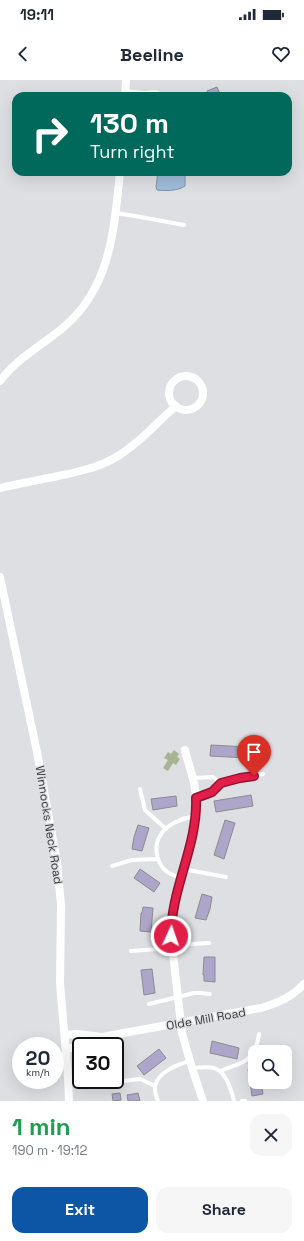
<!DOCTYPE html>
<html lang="en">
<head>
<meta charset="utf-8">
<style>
	body { margin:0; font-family:"Space Grotesk",sans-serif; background:#f6f6f7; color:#1f2937; height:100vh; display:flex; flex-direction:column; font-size:15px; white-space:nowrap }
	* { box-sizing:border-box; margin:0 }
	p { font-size:13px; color:#747a83 }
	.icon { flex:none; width:22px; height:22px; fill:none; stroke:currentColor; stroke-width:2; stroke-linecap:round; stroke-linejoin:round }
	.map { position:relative; height:1021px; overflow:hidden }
	.side { display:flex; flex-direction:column; background:#fff; flex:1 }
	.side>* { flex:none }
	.guide { position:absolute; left:12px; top:12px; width:280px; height:84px; border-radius:12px; box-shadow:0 4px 16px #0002; background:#00695c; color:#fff; overflow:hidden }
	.fabs { position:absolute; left:248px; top:965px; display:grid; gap:8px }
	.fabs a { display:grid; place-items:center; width:44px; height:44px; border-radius:8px; background:#fff; box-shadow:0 4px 16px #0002; font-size:20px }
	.speed { position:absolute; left:12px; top:957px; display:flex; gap:8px; font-size:20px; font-weight:700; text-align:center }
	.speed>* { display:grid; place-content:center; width:52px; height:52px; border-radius:50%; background:#fff; box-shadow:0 4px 16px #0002; line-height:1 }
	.speed small { font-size:10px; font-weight:400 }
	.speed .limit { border:2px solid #111; border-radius:6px; background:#fff; color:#111 }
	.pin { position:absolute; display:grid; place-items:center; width:34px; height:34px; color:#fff; margin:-41px -17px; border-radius:50% 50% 50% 0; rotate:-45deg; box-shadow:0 0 4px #0007 }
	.pin .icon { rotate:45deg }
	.me { position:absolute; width:44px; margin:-22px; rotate:3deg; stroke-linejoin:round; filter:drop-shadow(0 0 3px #0008) }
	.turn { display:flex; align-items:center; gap:14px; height:84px; padding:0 12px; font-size:18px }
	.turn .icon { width:52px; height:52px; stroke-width:2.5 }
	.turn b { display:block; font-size:28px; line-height:34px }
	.round { display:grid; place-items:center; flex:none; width:42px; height:42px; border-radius:12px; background:#f6f6f7 }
	.summary { display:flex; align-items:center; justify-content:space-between; height:68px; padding:0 12px }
	h1 { font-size:24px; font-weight:600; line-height:30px; color:#1e9e55 }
	.button { display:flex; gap:8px; margin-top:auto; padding:8px 12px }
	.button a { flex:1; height:46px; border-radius:12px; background:#0d56a5; color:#fff; font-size:16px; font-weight:600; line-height:46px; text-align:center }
	.button a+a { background:#f6f6f7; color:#1f2937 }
	.status { display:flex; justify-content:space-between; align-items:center; height:28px; padding:0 20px; background:#fff; direction:ltr }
	.status svg { height:11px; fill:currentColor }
	header { display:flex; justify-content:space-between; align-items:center; height:52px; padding:0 12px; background:#fff; font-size:18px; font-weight:600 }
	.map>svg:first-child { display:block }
	.green { fill:#a7b491 }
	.water { fill:#9fbcda; stroke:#8095aa }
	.building { fill:#aea6ca; stroke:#8c8b8f }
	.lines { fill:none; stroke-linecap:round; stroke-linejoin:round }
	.service { stroke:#fff; stroke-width:4 }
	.minor { stroke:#fff; stroke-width:8 }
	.route-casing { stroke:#92132f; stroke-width:10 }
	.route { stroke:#e11d48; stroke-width:7 }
	.labels { text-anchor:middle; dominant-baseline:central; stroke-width:3; stroke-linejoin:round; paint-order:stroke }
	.street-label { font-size:12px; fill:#393a3b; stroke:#dddfe3 }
</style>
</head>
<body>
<div class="status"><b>19:11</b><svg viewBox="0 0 49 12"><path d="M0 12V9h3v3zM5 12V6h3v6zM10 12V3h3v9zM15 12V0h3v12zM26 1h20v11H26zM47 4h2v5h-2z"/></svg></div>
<header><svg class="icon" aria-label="back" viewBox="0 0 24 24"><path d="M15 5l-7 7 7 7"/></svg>Beeline<svg class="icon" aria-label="heart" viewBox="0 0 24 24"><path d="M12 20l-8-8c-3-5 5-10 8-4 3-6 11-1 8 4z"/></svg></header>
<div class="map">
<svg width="304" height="1021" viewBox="0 0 304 1021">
	<rect width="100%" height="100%" fill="#dddfe3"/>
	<path class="green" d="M 174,670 L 179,674 L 177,677 L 180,679 L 176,685 L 173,683 L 168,691 L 163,688 L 168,680 L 164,678 L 168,672 L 171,674 Z"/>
	<path class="water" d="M 158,92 L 185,92 L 185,106 C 178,111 166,111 157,110 L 156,107 Z"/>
	<path class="building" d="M 217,7 L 221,16 L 209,16 L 207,11 Z
		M 211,665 L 247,667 L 247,678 L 210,676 Z
		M 251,715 L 253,726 L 216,732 L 214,721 Z
		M 176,716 L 177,726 L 153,730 L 151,719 Z
		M 225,740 L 235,743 L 224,779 L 214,775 Z
		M 138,745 L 149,748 L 142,771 L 132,769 L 134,757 Z
		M 140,789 L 160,803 L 154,812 L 134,798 Z
		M 202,814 L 212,817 L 210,829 L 206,840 L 195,838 Z
		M 143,827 L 153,828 L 151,852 L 140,851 L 141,833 L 142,833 Z
		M 204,877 L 215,877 L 215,902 L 204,901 L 204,895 L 203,895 Z
		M 152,889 L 155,913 L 144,915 L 141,890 Z
		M 212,961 L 239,968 L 237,979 L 210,973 Z
		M 159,969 L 166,978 L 144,995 L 137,986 Z
		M 255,988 L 255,1002 L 261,1002 L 263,1014 L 252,1016 L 248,989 Z
		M 120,1013 L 121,1020 L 113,1021 L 112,1014 Z
		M 138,1013 L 140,1021 L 128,1021 L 127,1015 Z"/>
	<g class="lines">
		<path class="service" d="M 125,11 L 145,13 L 156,12 L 163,16
			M 116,133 L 135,136 L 184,145
			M 192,698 L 213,697 L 221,703
			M 140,709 L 145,730 L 166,749
			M 196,718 L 212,712 L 221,703 L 245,697 L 263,694
			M 112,786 L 132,780 L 158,779
			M 183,789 L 226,797
			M 181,798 C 175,796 168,794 164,789 C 156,781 154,765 160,756 C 166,744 183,738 195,736
			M 131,871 L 172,868 L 190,864 L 209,863
			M 149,924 L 194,913 L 201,913 L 210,914
			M 192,988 C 212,986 221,985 229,1005 C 231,1010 233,1016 234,1021
			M 221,991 C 226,988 231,987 236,985 C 252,980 257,969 259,954
			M 115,1002 L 140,999 L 155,1006
			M 158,1021 C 156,1016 154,1011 155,1006 C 158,992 178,984 190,981
			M 242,1021 L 245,1021"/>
		<path class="minor" d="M 125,16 L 126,0
			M169 313a17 17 0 1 1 34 0a17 17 0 1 1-34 0Z
			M 0,301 C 18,277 43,265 65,246 C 111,206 114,149 120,92
			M 0,408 C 18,404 36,400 54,397 C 76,392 99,388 118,376 C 140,363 157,342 176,326
			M 0,497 L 37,672 L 57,782 L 61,825 L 60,904 L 68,996 L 69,1021
			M 185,670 C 189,687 197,705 196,724 C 196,769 171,810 171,856 L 182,953 L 192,988 L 203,1021
			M 65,955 L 77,954 L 102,957
			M 66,969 L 79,967 L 102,957 L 261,928 C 278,923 292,917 304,904"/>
	</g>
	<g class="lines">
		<defs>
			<path id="route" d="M 171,856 C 171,808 198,765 196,718 L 212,712 L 221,703 L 240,698 L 254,696"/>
		</defs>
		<use href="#route" class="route-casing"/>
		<use href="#route" class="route"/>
	</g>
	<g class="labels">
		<g class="street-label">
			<text transform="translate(49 745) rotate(81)">Winnocks Neck Road</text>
			<text transform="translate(206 939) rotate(-10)">Olde Mill Road</text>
		</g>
	</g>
</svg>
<div class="fabs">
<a><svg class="icon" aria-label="search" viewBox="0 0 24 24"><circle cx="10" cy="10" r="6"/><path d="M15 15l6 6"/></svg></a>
</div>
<div class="speed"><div>20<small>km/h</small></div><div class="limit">30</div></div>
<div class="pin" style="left:254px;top:696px;background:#d93025"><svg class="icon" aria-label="arrive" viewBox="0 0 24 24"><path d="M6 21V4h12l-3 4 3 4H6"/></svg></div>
<svg class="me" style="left:171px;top:856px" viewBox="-20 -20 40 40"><circle r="17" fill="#e11d48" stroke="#fff" stroke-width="3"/><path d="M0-11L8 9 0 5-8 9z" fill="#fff"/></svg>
<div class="guide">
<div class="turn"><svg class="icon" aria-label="right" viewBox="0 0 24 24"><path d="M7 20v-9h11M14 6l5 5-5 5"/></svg><div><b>130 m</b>Turn right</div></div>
</div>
</div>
<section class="side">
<div class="summary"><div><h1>1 min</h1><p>190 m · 19:12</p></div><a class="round"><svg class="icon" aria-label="close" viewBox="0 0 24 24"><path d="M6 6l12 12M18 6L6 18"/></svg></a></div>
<div class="button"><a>Exit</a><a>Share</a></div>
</section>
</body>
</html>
